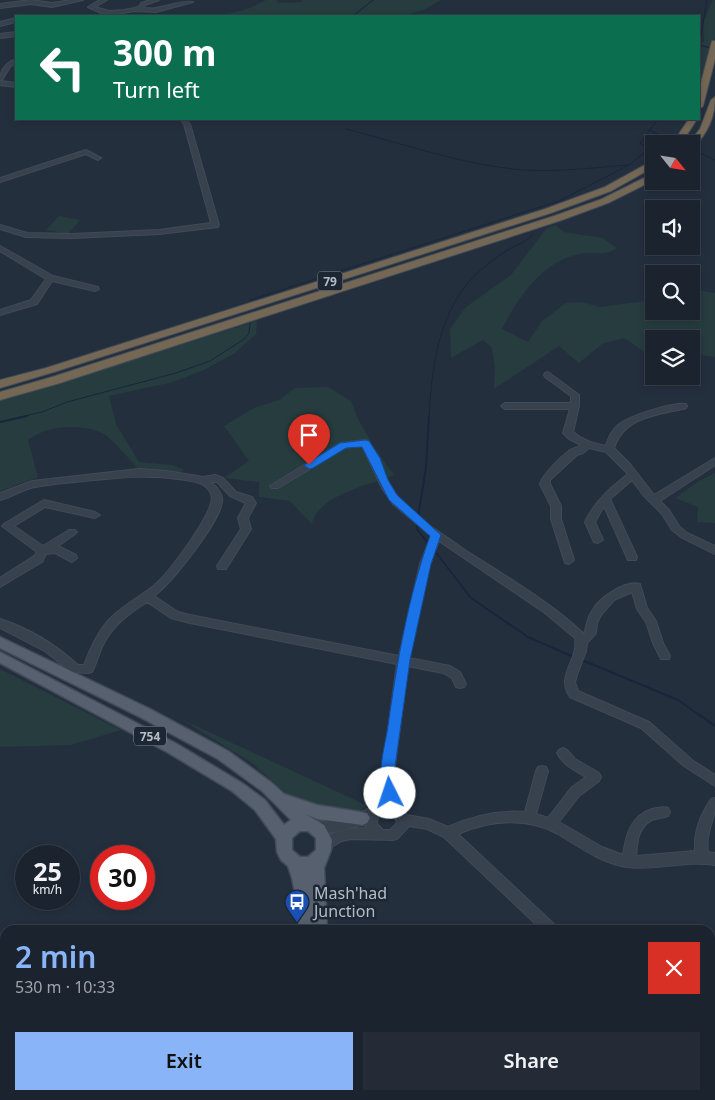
<!DOCTYPE html>
<html lang="en">
<head>
<meta charset="utf-8">
<style>
	body { margin:0; font-family:"Noto Sans",sans-serif; background:#242b36; color:#f1f3f6; height:100vh; display:flex; flex-direction:column; font-size:19px; white-space:nowrap }
	* { box-sizing:border-box; margin:0 }
	p { font-size:16px; color:#a0a4aa }
	.icon { flex:none; width:28px; height:28px; fill:none; stroke:currentColor; stroke-width:2; stroke-linecap:round; stroke-linejoin:round }
	.map { position:relative; flex:1; overflow:hidden }
	.drawer { position:absolute; left:0px; top:925px; width:715px; height:175px; display:flex; flex-direction:column; background:#1b232e; border-radius:15px 15px 0 0; box-shadow:0 2px 8px #0003,0 0 0 1px #39404a }
	.drawer>* { flex:none }
	.top-card { position:absolute; left:15px; top:15px; width:685px; height:105px; border-radius:0px; box-shadow:0 2px 8px #0003,0 0 0 1px #39404a; background:#0b6e4f; color:#fff; overflow:hidden }
	.needle { width:32px; rotate:120deg }
	.fabs { position:absolute; left:645px; top:135px; display:grid; gap:10px }
	.fabs a { display:grid; place-items:center; width:55px; height:55px; border-radius:0px; background:#1b232e; box-shadow:0 2px 8px #0003,0 0 0 1px #39404a; font-size:25px }
	.speed { position:absolute; left:15px; top:845px; display:flex; gap:10px; font-size:25px; font-weight:700; text-align:center }
	.speed>* { display:grid; place-content:center; width:65px; height:65px; border-radius:50%; background:#1b232e; box-shadow:0 2px 8px #0003,0 0 0 1px #39404a; line-height:1 }
	.speed small { font-size:12px; font-weight:400 }
	.speed .limit { border:8px solid #d22; background:#fff; color:#111 }
	.pin { position:absolute; display:grid; place-items:center; width:42px; height:42px; color:#fff; margin:-51px -21px; border-radius:50% 50% 50% 0; rotate:-45deg; box-shadow:0 0 5px #0007 }
	.pin .icon { rotate:45deg }
	.me { position:absolute; width:55px; margin:-28px; rotate:356deg; stroke-linejoin:round; filter:drop-shadow(0 0 4px #0008) }
	.turn { display:flex; align-items:center; gap:18px; height:105px; padding:0 15px; font-size:22px }
	.turn .icon { width:65px; height:65px; stroke-width:2.5 }
	.turn b { display:block; font-size:35px; line-height:42px }
	.round { display:grid; place-items:center; flex:none; width:52px; height:52px; border-radius:0px; background:#242b36 }
	.head { display:flex; align-items:center; justify-content:space-between; height:85px; padding:0 15px }
	h1 { font-size:30px; font-weight:600; line-height:38px; color:#8ab4f8 }
	.button { display:flex; gap:10px; margin-top:auto; padding:10px 15px }
	.button a { flex:1; height:58px; border-radius:0px; background:#8ab4f8; color:#111; font-size:20px; font-weight:600; line-height:58px; text-align:center }
	.button a+a { background:#242b36; color:#f1f3f6 }
	.map>svg:first-child { display:block }
	.green { fill:#263c3f }
	.lines { fill:none; stroke-linecap:round; stroke-linejoin:round }
	.stream-far2 { stroke:#17263c; stroke-width:1 }
	.stream-far1 { stroke:#17263c; stroke-width:2 }
	.stream { stroke:#17263c; stroke-width:2.5 }
	.minor-casing { stroke:#414a57; stroke-width:2 }
	.major-casing { stroke:#414a57; stroke-width:3 }
	.highway-casing { stroke:#434c59; stroke-width:2 }
	.minor { fill:#38414e; fill-rule:evenodd }
	.major { fill:#56606e; fill-rule:evenodd }
	.highway { fill:#746855; fill-rule:evenodd }
	.route { fill:#1a73e8; stroke:#114b97 }
	.labels { text-anchor:middle; dominant-baseline:central; stroke-width:5; stroke-linejoin:round; paint-order:stroke }
	.shield { fill:#1d2633; stroke:#878f9c; stroke-width:1 }
	.shield-label { font-size:12px; font-weight:bold; fill:#b4bcc9 }
	.near-poi-label { font-size:16px; fill:#b4bcc9; stroke:#1d2633; text-anchor:start }
</style>
</head>
<body>
<div class="map">
<svg width="715" height="1100" viewBox="0 0 715 1100">
	<rect width="100%" height="100%" fill="#242f3e"/>
	<path class="green" d="M 266,0 L 276,0 L 278,3 L 302,2 L 302,0 L 441,0 L 425,9 L 405,16 L 221,16 L 250,8 Z
		M 713,0 L 715,0 L 715,36 L 704,82 L 699,78 L 699,46 L 704,41 L 703,23 Z
		M 59,216 L 80,220 L 68,234 L 46,230 Z
		M 555,225 L 564,232 L 603,238 L 617,248 C 605,257 594,251 580,254 C 542,261 518,298 502,329 L 528,342 L 542,321 L 566,303 L 582,302 L 600,307 L 654,300 L 654,311 L 691,311 L 691,291 L 698,290 L 715,293 L 715,357 L 695,354 L 691,358 L 691,339 L 654,339 L 654,357 C 645,355 634,343 624,338 L 602,344 L 579,363 L 559,346 L 494,389 L 495,369 L 492,348 L 483,340 L 451,358 L 450,329 L 466,307 L 511,275 L 546,229 Z
		M 257,321 L 256,334 L 235,353 L 204,370 L 173,382 L 109,396 L 116,424 L 139,462 L 172,465 L 184,470 L 179,473 L 138,469 C 131,461 110,436 102,433 C 79,423 47,426 28,440 L 38,477 L 0,491 L 0,400 L 18,396 Z
		M 328,387 L 351,401 L 358,419 L 374,447 L 394,475 C 371,485 317,495 312,524 L 290,501 L 259,497 L 259,482 L 224,478 L 249,461 L 224,426 L 254,408 L 279,400 L 295,388 Z
		M 715,473 L 715,523 L 697,522 L 698,507 L 675,498 L 699,481 Z
		M 0,669 L 121,730 L 71,745 L 0,747 Z
		M 181,719 L 368,806 L 354,813 L 336,812 L 290,797 L 252,763 Z"/>
	<g class="lines">
		<path class="stream-far2" d="M 353,16 L 373,0
			M 699,45 L 715,49
			M 699,46 L 707,0
			M 346,129 C 401,143 457,163 513,169 C 551,173 590,168 628,165
			M 649,130 L 673,141
			M 696,151 L 715,160
			M 250,300 L 559,201 L 629,165 L 649,149 L 640,143 L 658,119
			M 21,417 L 42,412 L 67,402 L 176,373 L 210,361 L 243,340 L 249,333 L 250,323
			M 429,417 C 432,364 439,305 482,269 C 491,261 501,254 511,248 C 519,244 527,242 533,234"/>
		<path class="stream-far1" d="M 0,422 L 27,416
			M 418,517 L 426,468 L 429,416
			M 418,522 L 417,529 L 428,543
			M 434,550 L 471,598 L 528,637 L 574,657
			M 582,660 L 678,700 L 702,717"/>
		<path class="stream" d="M 700,715 L 715,726
			M 361,1100 L 362,1095"/>
		<defs>
			<path id="minor" d="M 31,0 L 52,3 L 71,0 L 83,0 L 52,7 L 31,4 L 0,8 L 0,4 Z
				M 100,0 L 107,0 L 95,7 L 109,11 L 124,10 L 135,8 L 140,6 L 141,3 L 150,0 L 159,0 L 145,5 L 143,8 C 148,8 152,9 156,8 C 168,6 182,0 193,2 L 156,12 L 135,11 L 116,14 L 101,13 L 88,7 Z
				M 16,18 L 16,22 L 0,26 L 0,22 Z
				M 16,32 L 16,36 L 0,38 L 0,34 Z
				M 16,59 L 16,63 L 10,67 L 2,80 L 0,81 C 0,70 6,63 16,59 Z
				M 0,81 L 16,83 L 16,87 L 0,85 Z
				M 180,119 L 186,119 L 190,124 L 219,225 L 218,227 L 159,234 L 72,238 L 26,237 L 0,229 L 0,225 L 27,233 L 72,234 L 159,230 L 211,223 L 184,124 Z
				M 86,150 L 101,158 L 98,160 L 86,154 L 0,182 L 0,178 Z
				M 0,246 L 53,276 L 98,287 L 99,289 L 95,291 L 52,281 L 37,304 L 0,315 L 0,310 L 31,300 L 46,279 L 0,251 Z
				M 548,372 L 579,395 L 579,406 L 573,432 C 582,440 593,443 606,446 C 608,438 611,431 618,425 C 629,416 672,402 686,404 L 687,406 L 686,408 C 658,415 624,416 614,448 L 630,464 L 654,495 L 715,458 L 715,465 L 660,501 L 669,510 L 679,526 L 687,533 L 715,546 L 715,554 L 681,537 L 672,530 L 662,514 L 644,496 L 632,480 L 610,499 L 637,557 L 636,560 L 628,560 L 604,506 L 595,522 L 603,540 L 598,543 L 594,542 L 585,522 C 595,501 610,488 628,474 L 606,452 L 589,448 L 583,453 L 577,455 L 550,480 L 550,484 L 561,506 L 561,519 L 574,560 L 569,564 L 565,563 L 551,519 L 551,506 L 540,484 C 542,475 562,456 570,450 C 574,448 577,448 581,445 L 569,439 L 563,433 L 570,409 L 505,409 L 501,406 L 505,403 L 571,403 L 571,396 L 545,377 L 544,375 L 545,373 Z
				M 365,440 L 368,441 C 380,459 385,482 399,498 C 416,518 441,533 462,548 C 503,575 548,600 584,634 C 587,626 587,618 592,611 C 599,598 625,580 640,584 L 647,608 L 656,621 L 663,643 L 670,656 L 669,659 L 661,659 L 653,643 L 646,622 L 637,609 L 632,592 L 614,600 L 601,615 L 597,623 L 596,633 L 587,643 L 586,651 L 577,675 L 575,682 L 578,691 L 649,722 L 692,760 L 715,775 L 715,786 L 684,766 L 641,728 L 570,697 C 555,675 579,661 575,638 L 545,613 L 439,541 L 430,564 L 409,658 L 450,666 L 460,672 L 466,684 L 464,687 L 460,688 L 456,687 L 452,678 L 443,673 L 408,666 L 394,773 L 401,807 L 407,815 L 429,819 L 448,827 C 472,816 498,810 525,812 L 536,771 L 538,767 L 542,766 L 546,767 L 548,771 L 536,814 L 548,818 L 571,788 L 586,777 C 575,770 563,765 557,753 L 559,750 L 563,748 L 567,750 L 575,759 L 599,773 L 601,777 L 599,781 L 579,796 L 559,822 L 602,847 L 623,855 C 626,834 631,816 652,809 C 658,808 663,806 668,808 L 670,812 L 668,816 C 663,818 657,818 652,820 C 638,827 637,842 636,856 L 695,851 C 694,831 700,816 711,799 L 715,798 C 715,803 715,810 714,815 C 710,828 706,838 708,852 L 715,853 L 715,865 C 685,860 656,871 627,867 C 601,863 580,847 558,834 C 527,817 490,820 458,834 L 556,926 L 558,930 L 542,930 L 444,837 L 427,829 L 409,826 L 397,839 L 393,840 L 351,839 L 342,841 L 326,850 L 322,849 L 320,845 C 327,830 352,828 366,828 L 365,823 C 350,829 327,836 312,831 L 310,827 L 312,823 L 351,817 L 378,804 L 388,802 L 382,773 L 397,664 L 190,623 L 171,618 L 147,602 C 130,613 114,624 104,643 C 99,652 97,663 92,672 L 88,673 L 71,672 L 45,651 L 0,628 L 0,619 C 28,628 56,645 78,665 L 84,665 C 90,649 97,634 107,622 C 121,605 142,597 158,582 C 170,570 218,509 211,494 C 206,481 190,481 178,479 C 146,474 116,478 84,481 C 68,483 51,484 35,487 C 23,489 12,497 0,500 L 0,493 L 32,481 L 139,469 L 167,471 L 203,477 L 215,475 L 223,478 L 236,492 L 252,497 L 256,503 L 248,518 L 251,529 L 226,569 L 218,569 L 217,566 L 241,529 L 238,518 L 246,503 L 230,496 L 217,482 L 211,482 C 217,487 223,494 222,502 C 219,523 172,583 154,596 L 178,612 L 190,615 L 399,656 L 420,564 L 431,536 L 393,504 L 383,490 L 362,446 L 345,448 L 278,488 L 272,488 L 270,486 L 340,443 ZM 384,812 C 392,812 396,816 397,823 L 390,830 L 383,830 L 377,824 L 378,816 Z
				M 44,500 L 95,512 L 100,515 L 95,518 L 45,507 L 14,526 L 43,546 L 69,530 L 75,530 L 77,532 L 75,534 L 58,546 L 76,555 L 77,558 L 72,562 L 55,553 L 46,554 L 42,562 L 0,587 L 0,578 L 34,556 L 37,552 L 2,526 L 4,524 Z
				M 475,1095 L 489,1095 L 490,1100 L 476,1100 Z
				M 665,1095 L 683,1095 L 685,1100 L 667,1100 Z"/>
			<path id="major" d="M 0,637 L 150,709 L 228,751 L 272,783 L 284,794 L 317,805 L 367,813 L 370,818 L 367,823 L 362,825 L 317,819 L 305,814 L 324,825 L 332,840 L 331,850 L 324,868 L 327,930 L 298,930 L 297,903 L 292,878 L 288,866 L 281,860 L 277,852 L 276,839 L 255,810 L 232,791 L 167,752 L 0,663 L 0,652 L 177,744 L 242,783 L 265,800 L 284,825 L 291,820 L 262,791 L 218,759 L 140,717 L 0,648 ZM 300,831 L 308,831 L 316,838 L 316,850 L 308,857 L 300,857 L 292,850 L 292,838 Z
				M 267,1095 L 298,1095 L 296,1100 L 266,1100 Z"/>
			<path id="highway" d="M 712,41 L 715,41 L 715,59 L 703,106 L 699,109 L 699,90 Z
				M 715,97 C 715,119 707,132 694,148 L 691,149 L 691,144 L 688,144 L 700,129 L 711,100 Z
				M 689,119 L 697,119 L 681,144 L 672,144 Z
				M 654,160 L 654,167 L 611,191 L 551,213 L 54,372 L 0,388 L 0,380 L 46,368 L 545,209 L 605,187 Z
				M 654,173 L 654,180 L 608,203 L 562,220 L 60,383 L 0,400 L 0,392 L 52,377 L 554,216 L 602,199 Z"/>
		</defs>
		<use href="#minor" class="minor-casing"/>
		<use href="#major" class="major-casing"/>
		<use href="#highway" class="highway-casing"/>
		<use href="#minor" class="minor"/>
		<use href="#major" class="major"/>
		<use href="#highway" class="highway"/>
	</g>
	<path class="route" d="M 365,440 L 369,441 L 380,458 L 388,480 L 397,495 L 441,535 L 431,564 L 410,660 L 394,774 L 397,793 L 395,797 L 390,799 L 386,797 C 375,776 385,747 388,726 C 397,662 408,597 430,536 L 389,500 L 362,447 L 346,448 L 313,468 L 309,469 L 304,465 L 340,443 Z"/>
	<defs>
		<symbol id="bus-pin" viewBox="-11 -11 22 30"><path d="M0 17L-7.5 6A9.5 9.5 0 1 1 7.5 6Z" fill="#1a4fb4" stroke="#1d2633"/><path d="M-5-6H5V4H4V6H2V4H-2V6H-4V4H-5ZM-3.5-4V0h7V-4ZM-3.5 1.2v1.5H-2V1.2ZM2 1.2v1.5H3.5V1.2Z" fill="#fff"/></symbol>
	</defs>
	<g fill-rule="evenodd">
		<use href="#bus-pin" x="283" y="888" width="28" height="38"/>
	</g>
	<g class="labels">
		<g class="shield">
			<rect x="317.5" y="271.5" width="25" height="19" rx="4"/>
			<rect x="134" y="726.5" width="32" height="19" rx="4"/>
		</g>
		<g class="shield-label">
			<text x="330" y="281">79</text>
			<text x="150" y="736">754</text>
		</g>
		<g class="near-poi-label">
			<text x="314" y="893">Mash'had<tspan x="314" dy="18">Junction</tspan></text>
		</g>
	</g>
</svg>
<div class="fabs">
<a><svg class="needle" viewBox="-14 -14 28 28"><path d="M0-13l5 13h-10z" fill="#e53935"/><path d="M0 13l5-13h-10z" fill="#a0a4aa"/></svg></a>
<a><svg class="icon" aria-label="sound" viewBox="0 0 24 24"><path d="M4 9h4l5-4v14l-5-4H4zM17 9q2 3 0 6"/></svg></a>
<a><svg class="icon" aria-label="search" viewBox="0 0 24 24"><circle cx="10" cy="10" r="6"/><path d="M15 15l6 6"/></svg></a>
<a><svg class="icon" aria-label="layers" viewBox="0 0 24 24"><path d="M12 4l9 5-9 5-9-5zM3 14l9 5 9-5"/></svg></a>
</div>
<div class="speed"><div>25<small>km/h</small></div><div class="limit">30</div></div>
<div class="pin" style="left:309px;top:465px;background:#d93025"><svg class="icon" aria-label="arrive" viewBox="0 0 24 24"><path d="M6 21V4h12l-3 4 3 4H6"/></svg></div>
<svg class="me" style="left:390px;top:793px" viewBox="-20 -20 40 40"><circle r="19" fill="#fff"/><path d="M0-13L10 11 0 6-10 11z" fill="#1a73e8"/></svg>
<div class="top-card">
<div class="turn"><svg class="icon" aria-label="left" viewBox="0 0 24 24"><path d="M17 20v-9H6M10 6l-5 5 5 5"/></svg><div><b>300 m</b>Turn left</div></div>
</div>
<section class="drawer">
<div class="head"><div><h1>2 min</h1><p>530 m · 10:33</p></div><a class="round" style="background:#d93025;color:#fff"><svg class="icon" aria-label="close" viewBox="0 0 24 24"><path d="M6 6l12 12M18 6L6 18"/></svg></a></div>
<div class="button"><a>Exit</a><a>Share</a></div>
</section>
</div>
</body>
</html>
